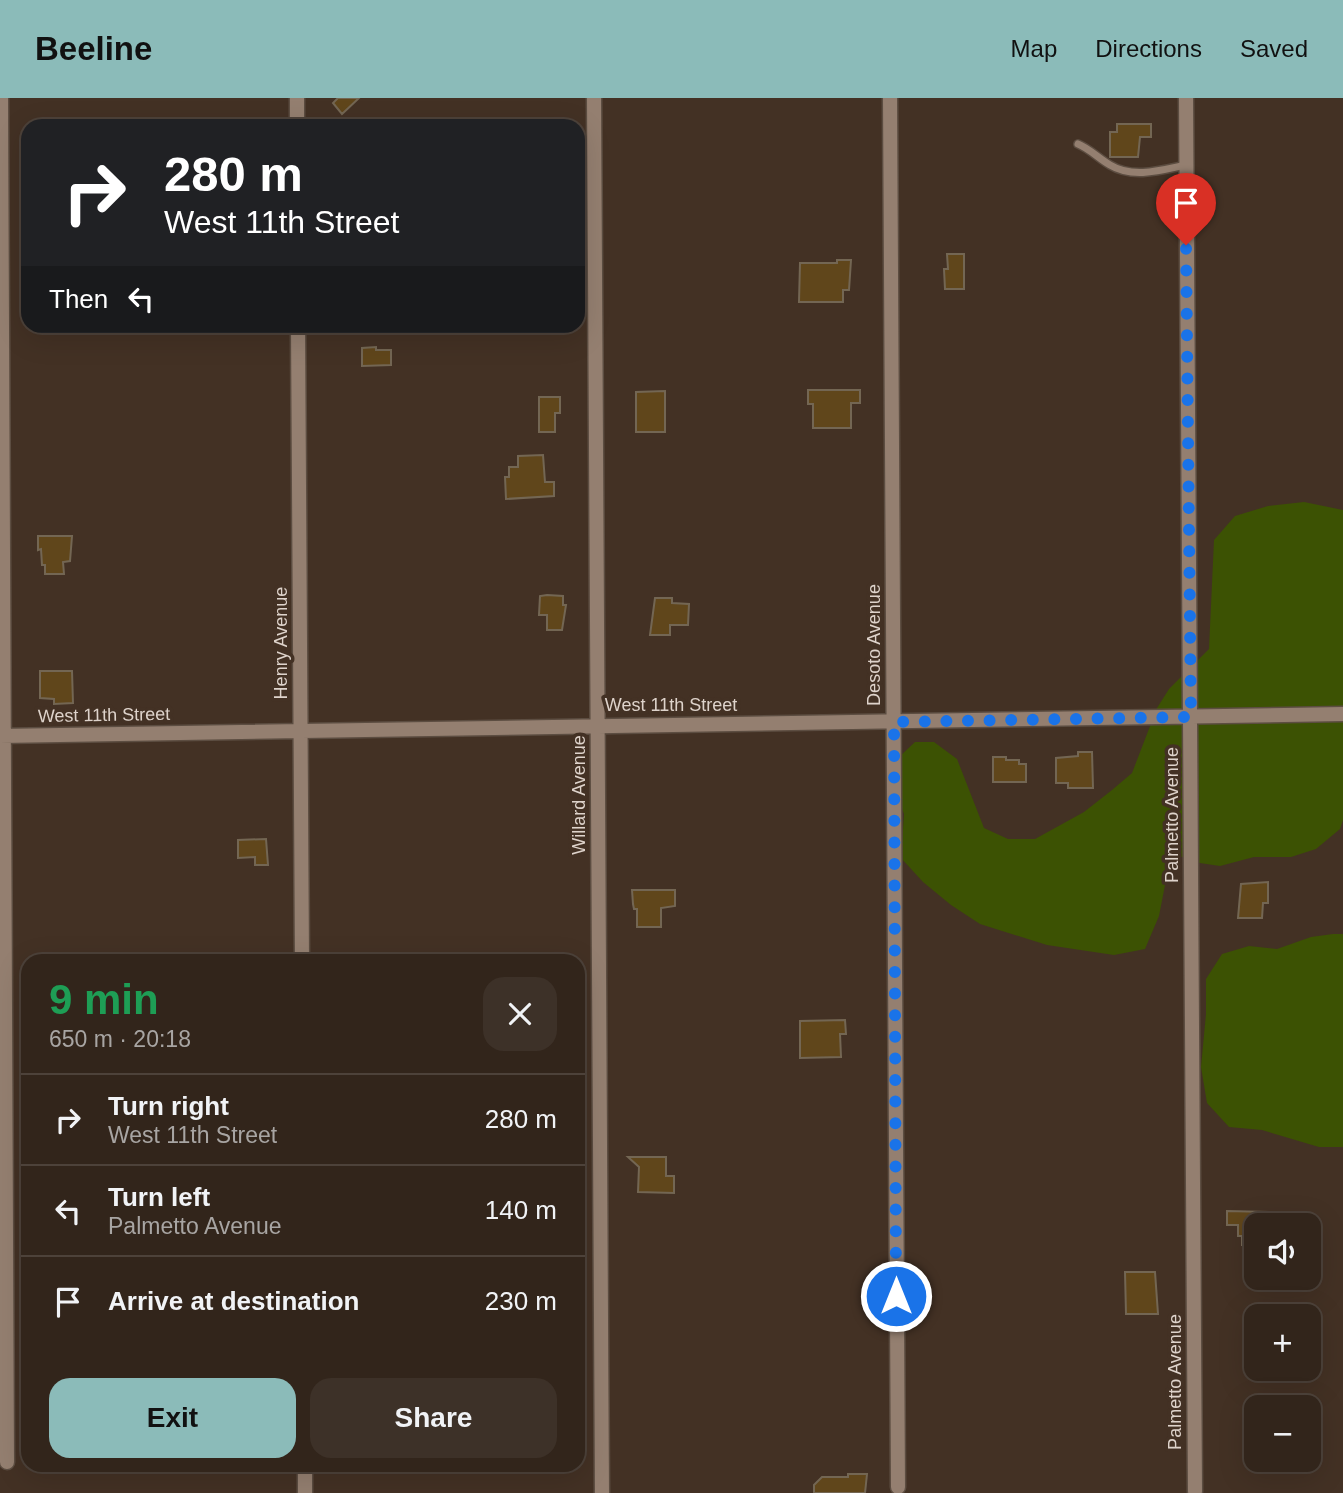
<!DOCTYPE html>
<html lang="en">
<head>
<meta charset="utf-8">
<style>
	body { margin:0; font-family:Arial,sans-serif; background:#3d3128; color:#f1f3f6; height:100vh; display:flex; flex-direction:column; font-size:26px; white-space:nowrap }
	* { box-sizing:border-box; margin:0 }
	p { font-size:23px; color:#a8a5a3 }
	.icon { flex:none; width:38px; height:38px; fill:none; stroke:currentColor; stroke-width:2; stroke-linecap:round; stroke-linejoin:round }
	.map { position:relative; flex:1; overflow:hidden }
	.side { position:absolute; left:21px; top:856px; width:564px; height:518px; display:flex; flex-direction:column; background:#32251b; border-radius:21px; box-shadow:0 7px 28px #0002,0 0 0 2px #4d423a }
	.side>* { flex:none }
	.banner { position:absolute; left:21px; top:21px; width:564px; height:214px; border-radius:21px; box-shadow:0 7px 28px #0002,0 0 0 2px #4d423a; background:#202124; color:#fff; overflow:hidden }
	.tools { position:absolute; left:1244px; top:1115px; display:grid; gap:14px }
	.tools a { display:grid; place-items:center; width:77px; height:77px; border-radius:14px; background:#32251b; box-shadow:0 7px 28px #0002,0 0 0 2px #4d423a; font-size:35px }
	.pin { position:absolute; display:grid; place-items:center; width:60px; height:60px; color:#fff; margin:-72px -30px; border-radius:50% 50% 50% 0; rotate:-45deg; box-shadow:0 0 7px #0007 }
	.pin .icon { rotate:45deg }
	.me { position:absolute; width:77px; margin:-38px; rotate:0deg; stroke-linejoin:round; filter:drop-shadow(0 0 5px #0008) }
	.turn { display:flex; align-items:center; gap:24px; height:147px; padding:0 28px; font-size:32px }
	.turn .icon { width:91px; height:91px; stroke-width:2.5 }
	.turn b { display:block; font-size:49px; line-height:60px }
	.then { display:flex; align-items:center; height:66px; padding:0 28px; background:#0003; gap:14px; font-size:26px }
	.round { display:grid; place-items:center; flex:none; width:74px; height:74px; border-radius:21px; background:#3d3128 }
	.headline { display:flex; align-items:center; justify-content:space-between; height:119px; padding:0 28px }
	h1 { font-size:42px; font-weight:800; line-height:52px; color:#1e9e55 }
	.action { display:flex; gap:14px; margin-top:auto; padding:14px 28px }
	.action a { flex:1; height:80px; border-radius:21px; background:#8bbbb9; color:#111; font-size:28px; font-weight:800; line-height:80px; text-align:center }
	.action a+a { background:#3d3128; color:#f1f3f6 }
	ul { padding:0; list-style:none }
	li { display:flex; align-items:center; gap:21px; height:91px; padding:0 28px; border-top:2px solid #4d423a }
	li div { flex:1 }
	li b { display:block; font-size:26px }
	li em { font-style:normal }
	header { display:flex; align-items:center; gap:42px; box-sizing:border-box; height:98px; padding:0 35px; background:#8bbbb9; color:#111 }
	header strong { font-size:33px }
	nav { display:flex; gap:38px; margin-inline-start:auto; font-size:24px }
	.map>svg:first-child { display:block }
	.green { fill:#3c5203 }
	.building { fill:#60461b; stroke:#736653; stroke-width:2 }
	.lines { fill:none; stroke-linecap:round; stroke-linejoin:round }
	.lane-casing { stroke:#5c4d41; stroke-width:10 }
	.street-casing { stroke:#5c4d41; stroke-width:17 }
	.lane { stroke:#947f70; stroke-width:7 }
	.street { stroke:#947f70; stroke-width:14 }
	.route { stroke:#1a73e8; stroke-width:12; stroke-dasharray:0 21.6 }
	.labels { text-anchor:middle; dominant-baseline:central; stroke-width:7; stroke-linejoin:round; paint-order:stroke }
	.street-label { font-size:18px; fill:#ded3cb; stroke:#433124 }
</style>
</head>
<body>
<header>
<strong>Beeline</strong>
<nav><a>Map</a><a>Directions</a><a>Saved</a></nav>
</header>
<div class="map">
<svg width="1343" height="1395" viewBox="0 0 1343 1395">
	<rect width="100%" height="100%" fill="#433124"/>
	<path class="green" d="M 1304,404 L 1343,412 L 1343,722 L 1340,731 L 1316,751 L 1291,759 L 1254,759 L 1220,768 L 1193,764 L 1193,759 L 1176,759 L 1168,757 L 1169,784 L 1165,787 L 1159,818 L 1145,851 L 1114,857 L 1047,847 L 980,826 L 951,807 L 923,784 L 901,760 L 904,716 L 899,702 L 898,660 L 915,644 L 934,644 L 957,661 L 984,730 L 1008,741 L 1035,741 L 1084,714 L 1112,692 L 1132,675 L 1157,610 L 1169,591 L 1209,551 L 1214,442 L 1235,418 L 1268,408 Z
		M 1333,836 L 1343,836 L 1343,1049 L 1319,1049 L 1262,1032 L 1229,1029 L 1207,1005 L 1201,969 L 1206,916 L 1206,881 L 1222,856 L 1249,848 L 1277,851 L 1311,839 Z"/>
	<path class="building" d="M 338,0 L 359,0 L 342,16 L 333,5 Z
		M 1117,26 L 1151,26 L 1151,39 L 1140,39 L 1138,59 L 1110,59 L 1110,34 L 1117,34 Z
		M 947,156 L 964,156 L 964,191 L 945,191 L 944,171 L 948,171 Z
		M 837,162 L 851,162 L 849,192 L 843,192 L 843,204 L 799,204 L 800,165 L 837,165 Z
		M 376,249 L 376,252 L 391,252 L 391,267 L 362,268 L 362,250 Z
		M 808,292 L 860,292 L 860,305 L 851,305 L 851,330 L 813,330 L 813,306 L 808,306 Z
		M 665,293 L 665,334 L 636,334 L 636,294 Z
		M 539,299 L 560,299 L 560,315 L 555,315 L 555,334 L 539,334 Z
		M 543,357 L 545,384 L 554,384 L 554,398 L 506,401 L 505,379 L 509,379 L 509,369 L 518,369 L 518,358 Z
		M 38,438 L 72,438 L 70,463 L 63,464 L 64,476 L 45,476 L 45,467 L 42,467 L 41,451 L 38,452 Z
		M 547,497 L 563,498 L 563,507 L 566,507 L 562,532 L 547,532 L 547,517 L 539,517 L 540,498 Z
		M 655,500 L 672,500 L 672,505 L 689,506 L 688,527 L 670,527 L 670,537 L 650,537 Z
		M 40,573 L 72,573 L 73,605 L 54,606 L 54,601 L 40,600 Z
		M 1078,654 L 1092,654 L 1093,690 L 1068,690 L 1068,685 L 1056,685 L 1056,660 L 1078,658 Z
		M 993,659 L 1006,659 L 1006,662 L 1019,662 L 1019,666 L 1026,666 L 1026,684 L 993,684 Z
		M 266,741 L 268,767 L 255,767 L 255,759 L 238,760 L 238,742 Z
		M 1268,784 L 1268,805 L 1263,805 L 1262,820 L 1238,820 L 1241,786 Z
		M 632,792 L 675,792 L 675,808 L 661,810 L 661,829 L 637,829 L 637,811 L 634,811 L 633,806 Z
		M 845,922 L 846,936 L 840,936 L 841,959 L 800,960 L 800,923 Z
		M 628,1059 L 666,1059 L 666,1078 L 674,1078 L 674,1095 L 638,1094 L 639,1069 Z
		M 1227,1113 L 1269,1114 L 1269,1127 L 1256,1127 L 1256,1147 L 1242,1147 L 1242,1138 L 1238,1138 L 1238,1127 L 1227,1127 Z
		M 1125,1174 L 1155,1174 L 1158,1216 L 1126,1216 Z
		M 848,1376 L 867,1376 L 865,1395 L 814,1395 L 814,1387 L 822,1379 L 848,1379 Z"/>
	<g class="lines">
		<defs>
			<path id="lane" d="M 1078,46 C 1090,51 1098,60 1110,67 C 1133,81 1162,72 1186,67"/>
			<path id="street" d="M 1,0 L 7,1364
				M 297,0 L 297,28
				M 594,0 L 602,1395
				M 890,0 L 898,1389
				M 1186,0 L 1195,1393
				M 298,228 L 302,863
				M 0,638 L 1343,616
				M 305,1367 L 305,1395"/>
		</defs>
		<use href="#lane" class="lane-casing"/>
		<use href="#street" class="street-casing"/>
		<use href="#lane" class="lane"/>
		<use href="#street" class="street"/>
	</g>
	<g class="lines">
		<path class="route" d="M 896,1198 L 894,624 L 1191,619 L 1186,147"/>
	</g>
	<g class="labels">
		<g class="street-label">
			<text transform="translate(281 545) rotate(-90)">Henry Avenue</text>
			<text transform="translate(874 547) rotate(-90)">Desoto Avenue</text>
			<text x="671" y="607">West 11th Street</text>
			<text transform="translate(104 617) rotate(-1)">West 11th Street</text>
			<text transform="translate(579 697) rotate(-90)">Willard Avenue</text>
			<text transform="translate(1172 717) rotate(-90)">Palmetto Avenue</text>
			<text transform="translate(1175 1284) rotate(-90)">Palmetto Avenue</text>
		</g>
	</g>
</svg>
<div class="tools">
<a><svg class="icon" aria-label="sound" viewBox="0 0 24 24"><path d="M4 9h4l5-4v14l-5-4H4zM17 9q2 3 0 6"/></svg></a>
<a>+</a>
<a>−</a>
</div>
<div class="pin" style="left:1186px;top:147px;background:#d93025"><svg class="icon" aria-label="arrive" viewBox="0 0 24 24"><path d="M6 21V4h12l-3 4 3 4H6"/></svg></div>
<svg class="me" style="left:896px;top:1198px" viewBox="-20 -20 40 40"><circle r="17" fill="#1a73e8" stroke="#fff" stroke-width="3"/><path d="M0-11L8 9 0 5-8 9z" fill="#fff"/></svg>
<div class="banner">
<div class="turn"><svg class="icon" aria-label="right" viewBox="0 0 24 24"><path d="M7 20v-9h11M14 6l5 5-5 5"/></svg><div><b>280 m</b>West 11th Street</div></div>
<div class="then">Then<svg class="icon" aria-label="left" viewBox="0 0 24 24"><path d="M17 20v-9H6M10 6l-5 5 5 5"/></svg></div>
</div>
<section class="side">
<div class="headline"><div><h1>9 min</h1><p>650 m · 20:18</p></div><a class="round"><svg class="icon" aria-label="close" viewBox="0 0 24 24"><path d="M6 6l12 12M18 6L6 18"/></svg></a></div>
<ul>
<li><svg class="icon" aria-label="right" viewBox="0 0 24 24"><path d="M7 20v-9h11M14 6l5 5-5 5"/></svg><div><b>Turn right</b><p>West 11th Street</p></div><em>280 m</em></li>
<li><svg class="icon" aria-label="left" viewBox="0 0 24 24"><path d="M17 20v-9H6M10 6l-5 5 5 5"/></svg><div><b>Turn left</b><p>Palmetto Avenue</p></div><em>140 m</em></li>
<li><svg class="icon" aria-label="arrive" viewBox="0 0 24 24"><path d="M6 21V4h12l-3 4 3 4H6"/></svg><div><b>Arrive at destination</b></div><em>230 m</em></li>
</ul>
<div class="action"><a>Exit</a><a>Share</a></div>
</section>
</div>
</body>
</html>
